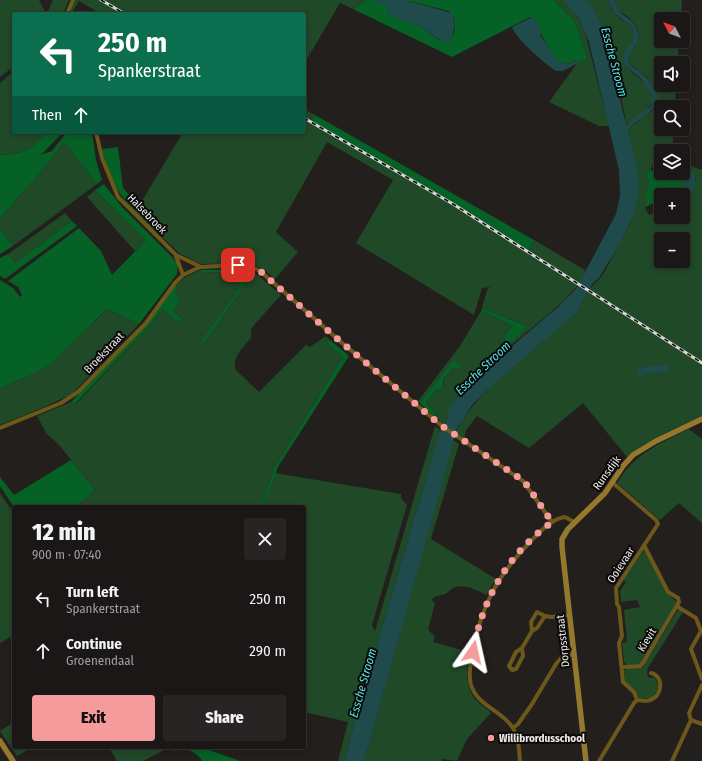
<!DOCTYPE html>
<html lang="en">
<head>
<meta charset="utf-8">
<style>
	body { margin:0; font-family:"Fira Sans Condensed",sans-serif; background:#272423; color:#f1f3f6; height:100vh; display:flex; flex-direction:column; font-size:15px; white-space:nowrap }
	* { box-sizing:border-box; margin:0 }
	p { font-size:13px; color:#9f9fa1 }
	.icon { flex:none; width:22px; height:22px; fill:none; stroke:currentColor; stroke-width:2; stroke-linecap:round; stroke-linejoin:round }
	.map { position:relative; flex:1; overflow:hidden }
	.side { position:absolute; left:12px; top:505px; width:294px; height:244px; display:flex; flex-direction:column; background:#1a1716; border-radius:4px; box-shadow:0 2px 6px #0003,0 0 0 1px #383635 }
	.side>* { flex:none }
	.guide { position:absolute; left:12px; top:12px; width:294px; height:122px; border-radius:4px; box-shadow:0 2px 6px #0003,0 0 0 1px #383635; background:#0b6e4f; color:#fff; overflow:hidden }
	.needle { width:26px; rotate:312deg }
	.tools { position:absolute; left:654px; top:12px; display:grid; gap:8px }
	.tools a { display:grid; place-items:center; width:36px; height:36px; border-radius:4px; background:#1a1716; box-shadow:0 2px 6px #0003,0 0 0 1px #383635; font-size:20px }
	.pin { position:absolute; display:grid; place-items:center; width:34px; height:34px; color:#fff; margin:-17px; border-radius:8px; box-shadow:0 2px 6px #0006 }
	.me { position:absolute; width:44px; margin:-22px; rotate:11deg; stroke-linejoin:round; filter:drop-shadow(0 0 3px #0008) }
	.turn { display:flex; align-items:center; gap:14px; height:84px; padding:0 20px; font-size:18px }
	.turn .icon { width:52px; height:52px; stroke-width:2.5 }
	.turn b { display:block; font-size:28px; line-height:34px }
	.then { display:flex; align-items:center; height:38px; padding:0 20px; background:#0003; gap:8px; font-size:15px }
	.round { display:grid; place-items:center; flex:none; width:42px; height:42px; border-radius:4px; background:#272423 }
	.summary { display:flex; align-items:center; justify-content:space-between; height:68px; padding:0 20px }
	h1 { font-size:24px; font-weight:800; line-height:30px }
	.action { display:flex; gap:8px; margin-top:auto; padding:8px 20px }
	.action a { flex:1; height:46px; border-radius:4px; background:#f59b9b; color:#111; font-size:16px; font-weight:800; line-height:46px; text-align:center }
	.action a+a { background:#272423; color:#f1f3f6 }
	ul { padding:0; list-style:none }
	li { display:flex; align-items:center; gap:12px; height:52px; padding:0 20px }
	li div { flex:1 }
	li b { display:block; font-size:15px }
	li em { font-style:normal }
	.map>svg:first-child { display:block }
	.green { fill:#1f4927; fill-rule:evenodd }
	.forest { fill:#056125 }
	.water { fill:#1f4b4c }
	.lines { fill:none; stroke-linecap:round; stroke-linejoin:round }
	.stream { stroke:#1f4b4c; stroke-width:1.5 }
	.street { stroke:#6d581c; stroke-width:4 }
	.secondary { stroke:#93782d; stroke-width:5.5 }
	.rail-casing { stroke:#d8d5d4; stroke-width:3 }
	.rail { stroke:#0b0908; stroke-width:1.5; stroke-dasharray:4.5; stroke-linecap:butt }
	.route { stroke:#f59b9b; stroke-width:7; stroke-dasharray:0 12.6 }
	.poi-dot { fill:#f59b9b; stroke:#0b0908; stroke-width:1.5 }
	.labels { text-anchor:middle; dominant-baseline:central; stroke-width:4; stroke-linejoin:round; paint-order:stroke }
	.street-label { font-size:11px; fill:#eeebea; stroke:#0b0908 }
	.poi-label { font-size:11px; font-weight:bold; fill:#eeebea; stroke:#0b0908; text-anchor:start }
	.water-label { font-size:12px; font-style:italic; fill:#56e5e9; stroke:#0b0908 }
</style>
</head>
<body>
<div class="map">
<svg width="702" height="761" viewBox="0 0 702 761">
	<rect width="100%" height="100%" fill="#231f1d"/>
	<path class="green" d="M 0,0 L 39,0 L 46,14 L 14,14 L 14,66 L 0,77 Z
		M 53,0 L 69,0 L 63,14 L 50,14 L 48,11 Z
		M 75,0 L 367,0 L 353,9 L 340,3 L 304,64 L 304,14 L 101,14 L 79,1 L 71,14 L 68,14 Z
		M 554,0 L 563,0 C 572,8 579,17 584,29 L 609,126 L 599,126 L 549,102 L 578,62 L 588,59 L 575,22 Z
		M 587,0 L 608,0 C 611,4 612,10 615,14 C 622,22 635,24 635,37 C 635,43 625,51 623,59 C 629,77 651,79 653,102 C 650,108 633,121 627,126 C 619,90 611,28 587,0 Z
		M 614,0 L 681,0 L 680,19 L 661,19 L 661,41 L 678,41 L 677,63 L 661,63 L 661,85 L 675,85 L 674,107 L 661,107 L 661,129 L 672,129 L 671,151 L 661,151 L 661,163 L 652,165 L 651,170 L 646,171 L 649,183 L 648,200 L 645,208 L 649,215 L 661,210 L 661,217 L 683,217 L 683,199 L 696,182 L 696,178 L 688,168 L 683,167 L 683,163 L 702,170 L 702,416 C 676,428 649,439 627,457 L 583,403 L 529,448 L 477,416 L 466,430 L 464,441 L 456,435 C 456,411 563,316 586,294 C 590,288 594,284 600,278 C 606,272 610,260 615,252 C 645,200 641,185 628,129 L 654,109 L 654,87 L 646,76 L 629,63 L 629,54 C 641,40 643,29 627,16 C 625,14 621,13 619,11 C 617,8 616,3 614,0 ZM 661,239 L 683,239 L 683,261 L 661,261 Z
		M 14,71 L 14,132 L 46,132 C 29,153 26,152 0,155 L 0,83 Z
		M 304,109 L 315,115 L 312,123 L 421,186 L 528,252 L 534,240 L 585,270 C 583,282 576,287 569,295 C 539,328 448,384 445,426 C 437,419 434,410 426,403 L 437,389 L 444,386 L 443,379 L 453,368 L 453,362 L 420,403 L 418,401 L 460,346 L 481,311 L 513,326 L 504,336 L 527,326 L 482,308 L 487,290 L 490,287 L 482,288 L 474,315 L 356,243 L 393,180 L 327,142 L 276,232 L 298,252 L 275,279 L 266,271 L 250,263 L 202,264 L 196,262 L 179,253 L 160,235 L 161,232 L 160,228 L 139,206 L 183,132 L 304,132 Z
		M 64,140 L 97,184 L 13,246 L 0,228 L 0,218 L 40,173 Z
		M 95,190 L 146,240 L 135,251 L 87,197 Z
		M 65,213 L 72,221 L 15,263 L 8,254 Z
		M 200,270 L 201,272 L 235,273 L 241,286 L 203,340 L 205,342 L 254,272 L 281,295 L 253,326 L 251,330 L 251,338 C 243,347 233,356 235,369 L 259,392 L 306,345 L 310,347 L 326,336 L 330,340 L 327,343 L 343,357 L 274,468 L 261,507 L 76,507 L 95,490 L 60,446 L 46,433 L 37,416 L 71,402 L 74,405 L 78,402 L 152,323 L 162,309 L 181,323 L 183,320 L 173,311 L 175,286 L 184,278 Z
		M 107,309 L 139,324 L 72,394 L 42,408 L 0,425 L 0,388 L 28,376 L 93,323 Z
		M 435,426 L 442,431 L 427,475 L 354,723 L 345,761 L 338,761 L 348,722 L 304,712 L 304,507 L 263,507 L 275,473 L 401,494 L 401,498 L 407,505 L 372,625 L 375,631 Z
		M 689,429 L 702,439 L 702,523 L 679,503 L 660,520 L 617,483 C 634,454 660,443 689,429 Z
		M 453,440 L 459,444 L 431,539 L 496,579 L 486,595 C 477,590 463,583 453,588 C 450,589 448,593 445,594 C 440,596 435,595 431,600 L 435,603 L 428,630 L 435,636 L 433,642 L 469,652 C 467,671 464,689 479,703 C 483,707 488,709 491,713 L 467,739 L 457,761 L 442,759 L 442,761 L 364,761 Z
		M 0,493 L 14,514 L 14,635 L 0,643 Z
		M 643,551 L 646,551 L 666,592 L 677,602 L 642,662 L 639,664 L 627,665 L 624,662 L 622,643 L 627,642 L 624,610 L 640,607 L 637,600 L 621,602 L 620,591 L 626,582 L 623,580 Z
		M 680,610 L 683,612 L 648,668 L 647,674 L 649,678 L 655,677 L 659,688 L 652,698 L 639,698 L 635,690 L 625,683 L 624,671 L 627,668 L 643,667 L 677,611 Z
		M 14,722 L 14,747 L 33,747 L 17,756 L 0,731 Z
		M 109,747 L 170,747 L 143,761 L 117,761 Z"/>
	<path class="forest" d="M 367,0 L 374,0 L 382,5 L 387,3 L 387,12 L 389,14 L 421,27 L 439,40 L 452,38 C 456,28 457,19 449,11 L 404,0 L 554,0 L 575,22 L 588,59 L 578,62 L 575,60 L 568,64 L 559,62 C 547,48 541,31 530,17 L 452,57 L 353,9 Z
		M 315,115 L 534,240 L 528,252 L 421,186 L 311,123 Z
		M 46,132 L 63,132 L 43,153 L 37,156 L 52,151 L 67,132 L 92,132 L 96,160 L 102,180 L 97,184 L 64,141 L 40,173 L 0,218 L 0,155 C 26,152 29,153 46,132 Z
		M 118,147 L 123,188 L 160,228 L 161,232 L 160,235 C 129,206 112,193 102,149 Z
		M 651,170 C 660,178 678,167 686,179 L 685,187 L 674,195 L 661,195 L 661,200 L 645,207 L 649,183 L 646,171 Z
		M 104,184 L 122,207 L 174,259 L 178,264 L 177,274 L 139,324 L 107,309 L 49,365 L 28,376 L 0,388 L 0,280 L 13,288 L 20,297 L 22,295 L 18,287 L 8,281 L 79,228 L 101,251 L 112,275 L 146,240 L 95,190 Z
		M 72,221 L 77,226 L 5,279 L 0,276 L 0,258 L 8,254 L 15,263 Z
		M 0,228 L 13,246 L 0,254 Z
		M 243,269 L 254,272 L 205,342 L 202,340 L 241,286 L 235,273 L 201,272 L 200,270 Z
		M 175,286 L 177,288 L 175,295 L 180,301 L 173,311 L 183,320 L 180,323 L 162,309 L 152,323 L 74,405 L 71,402 L 144,327 Z
		M 482,308 L 527,326 L 527,327 L 512,341 L 506,341 L 504,336 L 513,326 L 481,311 Z
		M 330,340 L 349,356 L 278,467 L 263,507 L 261,507 L 274,468 L 343,357 L 327,343 Z
		M 453,361 L 462,366 L 460,369 L 453,368 L 443,379 L 443,388 L 437,389 L 426,403 L 435,413 L 436,419 L 420,403 Z
		M 71,460 L 95,490 L 76,507 L 14,507 L 0,486 L 0,477 L 14,495 Z
		M 173,747 L 201,747 L 240,761 L 202,761 C 198,752 184,747 175,751 Z"/>
	<path class="water" d="M 374,0 L 404,0 L 452,13 L 455,24 L 452,38 L 443,42 L 421,27 L 392,16 L 387,12 L 387,4 L 382,5 Z
		M 563,0 L 587,0 C 615,33 614,87 627,126 L 634,118 L 651,106 L 652,96 L 642,80 L 625,65 L 623,59 L 625,51 L 633,42 L 634,32 L 631,26 L 615,14 L 608,0 L 614,0 C 616,3 617,9 619,11 C 627,19 635,20 638,32 C 642,45 626,50 629,63 C 634,69 641,71 646,77 C 673,105 647,112 628,129 L 637,167 L 639,191 L 635,211 L 622,240 L 599,278 L 593,283 L 586,294 L 576,313 L 489,388 L 472,405 L 456,430 L 444,477 L 364,761 L 345,761 L 354,723 L 427,475 L 438,437 L 445,426 L 449,409 L 459,395 L 477,376 L 558,307 L 576,289 L 616,214 L 620,196 L 619,170 L 589,42 L 579,18 Z
		M 532,17 L 538,23 L 541,36 L 559,62 L 568,64 L 576,60 L 579,61 L 578,63 L 563,71 L 556,71 C 545,64 515,38 512,27 Z
		M 683,167 L 692,171 C 700,181 694,193 683,199 L 683,195 L 674,195 L 685,187 L 686,177 L 678,173 L 683,173 Z
		M 666,364 L 671,369 L 669,371 L 645,374 L 640,377 L 637,368 Z"/>
	<g class="lines">
		<path class="stream" d="M 680,19 L 681,0
			M 677,63 L 678,41
			M 674,107 L 675,85
			M 671,151 L 673,129"/>
		<path class="street" d="M 67,14 L 73,0
			M 96,132 L 102,158 L 118,197 L 176,255 L 201,267 L 238,265 L 249,266 L 260,271 L 341,342 L 442,426 L 523,481 L 552,522
			M 176,256 L 183,275
			M 0,428 L 61,403 L 78,392 L 146,323 L 175,283 L 183,275 L 200,267
			M 613,483 L 656,520 L 658,524 L 616,588 L 617,604 L 619,607 L 622,636 L 619,643 L 623,682 L 634,692 L 636,697
			M 678,607 L 696,618 L 701,631 L 691,649 L 702,679
			M 532,631 L 531,622 L 537,612 L 545,616
			M 522,648 L 523,656 L 516,669 L 512,670 L 509,666 L 516,652 L 522,648 L 532,631 L 537,628 L 545,616 L 551,617 L 570,615
			M 622,667 L 640,666 L 643,663 L 679,602 L 678,598 L 668,592 L 644,545
			M 691,720 L 702,724
			M 513,728 L 518,724 L 532,704 L 556,664 L 562,657 L 573,654
			M 520,761 C 519,750 519,738 513,728 C 502,710 478,707 471,685 C 468,674 471,663 473,652 C 481,605 498,575 531,541 C 541,531 551,519 565,517 L 574,522
			M 599,761 L 634,703 L 637,700 C 642,700 646,702 650,700 C 663,696 664,676 651,673
			M 672,761 L 691,720 L 689,713 L 702,685"/>
		<path class="secondary" d="M 0,741 L 13,761
			M 586,761 L 562,547 L 562,539 L 568,529 L 605,493 L 623,466 L 633,455 L 656,441 L 702,419"/>
		<defs>
			<path id="rail" d="M 101,0 L 125,14
				M 304,118 L 453,204 L 702,363"/>
		</defs>
		<use href="#rail" class="rail-casing"/>
		<use href="#rail" class="rail"/>
	</g>
	<g class="lines">
		<path class="route" d="M 238,265 L 249,266 L 260,271 L 341,342 L 442,426 L 524,481 L 552,522 C 508,554 482,599 473,652"/>
	</g>
	<circle class="poi-dot" cx="491" cy="738" r="4"/>
	<g class="labels">
		<g class="street-label">
			<text transform="translate(147 214) rotate(46)">Halsebroek</text>
			<text transform="translate(104 353) rotate(-46)">Broekstraat</text>
			<text transform="translate(607 473) rotate(-54)">Runsdijk</text>
			<text transform="translate(621 565) rotate(-57)">Ooievaar</text>
			<text transform="translate(647 640) rotate(-59)">Kievit</text>
			<text transform="translate(563 641) rotate(-96)">Dorpsstraat</text>
		</g>
		<g class="poi-label">
			<text x="499" y="738">Willibrordusschool</text>
		</g>
		<g class="water-label">
			<text transform="translate(614 62) rotate(75)">Essche Stroom</text>
			<text transform="translate(483 368) rotate(-44)">Essche Stroom</text>
			<text transform="translate(363 683) rotate(-74)">Essche Stroom</text>
		</g>
	</g>
</svg>
<div class="tools">
<a><svg class="needle" viewBox="-14 -14 28 28"><path d="M0-13l5 13h-10z" fill="#e53935"/><path d="M0 13l5-13h-10z" fill="#9f9fa1"/></svg></a>
<a><svg class="icon" aria-label="sound" viewBox="0 0 24 24"><path d="M4 9h4l5-4v14l-5-4H4zM17 9q2 3 0 6"/></svg></a>
<a><svg class="icon" aria-label="search" viewBox="0 0 24 24"><circle cx="10" cy="10" r="6"/><path d="M15 15l6 6"/></svg></a>
<a><svg class="icon" aria-label="layers" viewBox="0 0 24 24"><path d="M12 4l9 5-9 5-9-5zM3 14l9 5 9-5"/></svg></a>
<a>+</a>
<a>−</a>
</div>
<div class="pin" style="left:238px;top:265px;background:#d93025"><svg class="icon" aria-label="arrive" viewBox="0 0 24 24"><path d="M6 21V4h12l-3 4 3 4H6"/></svg></div>
<svg class="me" style="left:473px;top:652px" viewBox="-20 -20 40 40"><path d="M0-17L14 15 0 8-14 15z" fill="#f59b9b" stroke="#fff" stroke-width="4"/></svg>
<div class="guide">
<div class="turn"><svg class="icon" aria-label="left" viewBox="0 0 24 24"><path d="M17 20v-9H6M10 6l-5 5 5 5"/></svg><div><b>250 m</b>Spankerstraat</div></div>
<div class="then">Then<svg class="icon" aria-label="ahead" viewBox="0 0 24 24"><path d="M12 20V5M6 11l6-6 6 6"/></svg></div>
</div>
<section class="side">
<div class="summary"><div><h1>12 min</h1><p>900 m · 07:40</p></div><a class="round"><svg class="icon" aria-label="close" viewBox="0 0 24 24"><path d="M6 6l12 12M18 6L6 18"/></svg></a></div>
<ul>
<li><svg class="icon" aria-label="left" viewBox="0 0 24 24"><path d="M17 20v-9H6M10 6l-5 5 5 5"/></svg><div><b>Turn left</b><p>Spankerstraat</p></div><em>250 m</em></li>
<li><svg class="icon" aria-label="ahead" viewBox="0 0 24 24"><path d="M12 20V5M6 11l6-6 6 6"/></svg><div><b>Continue</b><p>Groenendaal</p></div><em>290 m</em></li>
</ul>
<div class="action"><a>Exit</a><a>Share</a></div>
</section>
</div>
</body>
</html>
